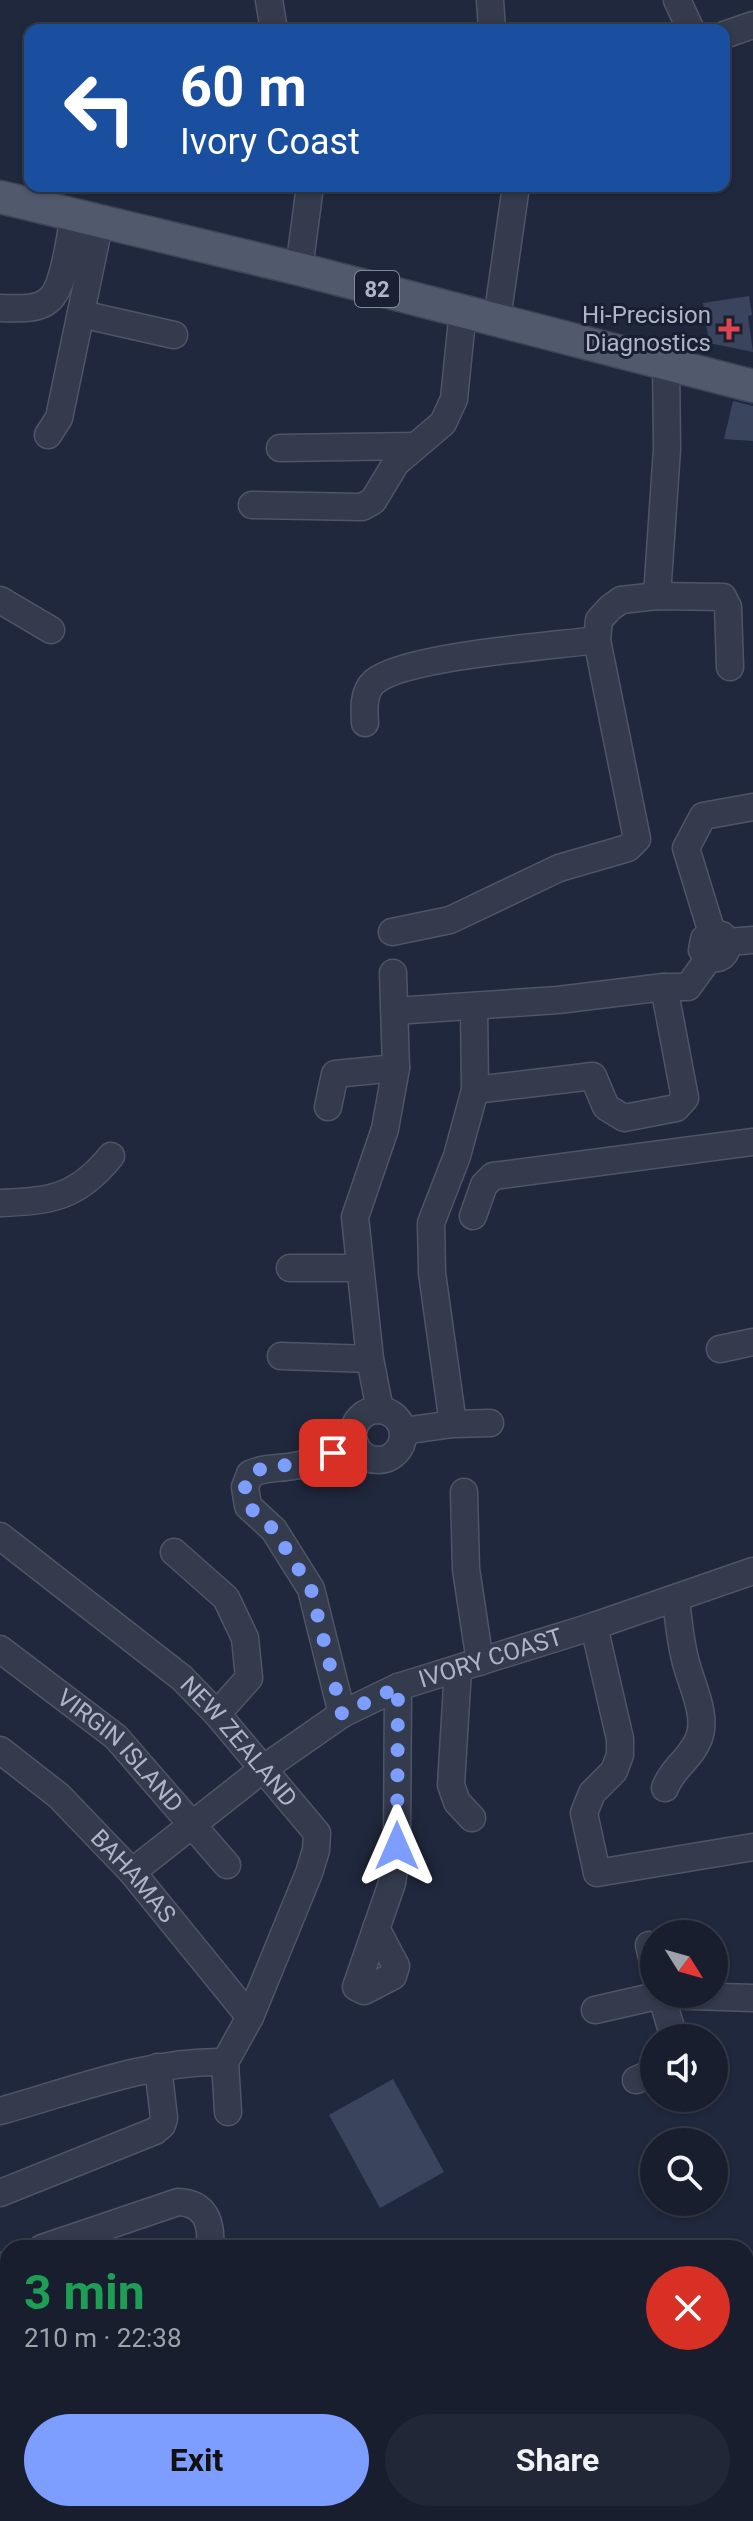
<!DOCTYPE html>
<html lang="en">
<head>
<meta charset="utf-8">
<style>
	body { margin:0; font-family:Roboto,sans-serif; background:#212736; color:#f1f3f6; height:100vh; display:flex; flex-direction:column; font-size:30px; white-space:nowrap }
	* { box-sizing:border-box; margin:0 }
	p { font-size:26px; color:#9fa2aa }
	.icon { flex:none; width:44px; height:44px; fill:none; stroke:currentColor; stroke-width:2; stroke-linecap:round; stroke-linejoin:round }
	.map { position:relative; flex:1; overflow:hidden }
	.sheet { position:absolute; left:0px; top:2240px; width:754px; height:282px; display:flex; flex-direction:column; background:#181e2e; border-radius:24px 24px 0 0; box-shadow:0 2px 6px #0004,0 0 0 2px #363c4a }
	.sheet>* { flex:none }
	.hud { position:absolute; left:24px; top:24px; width:706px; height:168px; border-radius:16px; box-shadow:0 2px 6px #0004,0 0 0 2px #363c4a; background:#1a4fa0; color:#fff; overflow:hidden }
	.needle { width:52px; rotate:127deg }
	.fabs { position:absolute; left:640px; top:1920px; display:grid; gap:16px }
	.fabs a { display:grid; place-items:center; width:88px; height:88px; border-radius:50%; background:#181e2e; box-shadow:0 2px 6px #0004,0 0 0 2px #363c4a; font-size:40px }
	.pin { position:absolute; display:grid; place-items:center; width:68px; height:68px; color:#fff; margin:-34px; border-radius:16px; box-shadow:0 4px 12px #0006 }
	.me { position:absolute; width:88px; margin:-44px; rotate:0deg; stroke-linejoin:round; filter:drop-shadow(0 0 6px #0008) }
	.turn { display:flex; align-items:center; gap:28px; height:168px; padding:0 24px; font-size:36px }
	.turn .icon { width:104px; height:104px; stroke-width:2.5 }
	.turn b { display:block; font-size:56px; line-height:68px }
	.round { display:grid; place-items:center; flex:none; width:84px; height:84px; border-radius:42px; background:#212736 }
	.headline { display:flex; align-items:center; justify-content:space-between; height:136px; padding:0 24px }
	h1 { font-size:48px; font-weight:700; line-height:60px; color:#1e9e55 }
	.action { display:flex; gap:16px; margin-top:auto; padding:16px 24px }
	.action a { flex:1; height:92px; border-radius:48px; background:#7d9eff; color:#111; font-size:32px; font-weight:700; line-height:92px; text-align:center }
	.action a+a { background:#212736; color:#f1f3f6 }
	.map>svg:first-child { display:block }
	.building { fill:#3b445d }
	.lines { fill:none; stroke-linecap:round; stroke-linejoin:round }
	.minor-casing { stroke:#4f5567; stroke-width:29 }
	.major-casing { stroke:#3d4456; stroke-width:35 }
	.minor { stroke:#343b4d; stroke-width:26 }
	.major { stroke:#51596d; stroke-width:32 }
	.route { stroke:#7d9eff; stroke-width:14; stroke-dasharray:0 25.2 }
	.health-dot { fill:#e0444e; stroke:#192031; stroke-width:3 }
	.labels { text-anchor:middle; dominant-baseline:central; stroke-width:6; stroke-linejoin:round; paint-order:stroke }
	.shield { fill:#192031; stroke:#82889b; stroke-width:2 }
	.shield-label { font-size:22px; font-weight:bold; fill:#afb5c9 }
	.poi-label { font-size:24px; fill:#afb5c9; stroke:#192031; text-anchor:end }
	.street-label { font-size:24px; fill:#afb5c9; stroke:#192031 }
</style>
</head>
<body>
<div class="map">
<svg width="753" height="2521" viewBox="0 0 753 2521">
	<rect width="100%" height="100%" fill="#20283d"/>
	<path class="building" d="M 749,296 L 752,315 L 748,316 L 753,352 L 709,343 L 703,303 Z
		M 733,401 L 753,406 L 753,441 L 724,439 Z
		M 393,2079 L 444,2172 L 380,2208 L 329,2115 Z"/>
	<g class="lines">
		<defs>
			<g id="minor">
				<path d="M 269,0 L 274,30"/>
				<path d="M 490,0 L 492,30"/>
				<path d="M 677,0 L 691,30"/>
				<path d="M 724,35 L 753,25"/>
				<path d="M 299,269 L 310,186"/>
				<path d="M 0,308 C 15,308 37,311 49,300 C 65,287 70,235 74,215"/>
				<path d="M 81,314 L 174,335"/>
				<path d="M 497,319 L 516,186"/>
				<path d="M 48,435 L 59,418 L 100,221"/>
				<path d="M 280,448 L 415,446"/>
				<path d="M 252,505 L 362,507 L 373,501 L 396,463 L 443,423 L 454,399 L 463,310"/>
				<path d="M 657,596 L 667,449 L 666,363"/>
				<path d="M 0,600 L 51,630"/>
				<path d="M 365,723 C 364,709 363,692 374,682 C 404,656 552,646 597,640"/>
				<path d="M 392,932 L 450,920 L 559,868 L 628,848 L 637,839 L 597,640 L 599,620 L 610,608 L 621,600 L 657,596 L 723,597 L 728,607 L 730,667"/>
				<path d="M 712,933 L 686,848 L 703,816 L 753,807"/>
				<path d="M 728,942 C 727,955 721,960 709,958 L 702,950 L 704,939 L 712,933 L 722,935 L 728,942 L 753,940"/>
				<path d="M 474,1007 L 475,1090 L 457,1156 L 431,1223 L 432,1273 L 453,1424 L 490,1423"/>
				<path d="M 395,1011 L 558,1000 L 664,987 L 688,987 L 709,958"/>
				<path d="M 475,1090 L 593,1076 L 606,1107 L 624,1118 L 676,1108 L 685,1098 L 664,987"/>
				<path d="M 328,1107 L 335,1074 L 396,1068"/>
				<path d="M 0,1203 C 51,1201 77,1198 111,1156"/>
				<path d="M 473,1216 L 484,1185 L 493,1176 L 753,1142"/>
				<path d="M 290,1268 L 359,1268"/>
				<path d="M 720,1349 L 753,1342"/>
				<path d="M 281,1356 L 370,1359 L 380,1410"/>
				<path d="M 370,1359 L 355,1217 L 385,1129 L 396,1068 L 393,973"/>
				<circle cx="378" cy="1435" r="25"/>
				<path d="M 403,1431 L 453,1424"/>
				<path d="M 464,1492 L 466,1569 L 480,1662"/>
				<path id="s1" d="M 0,1536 L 182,1678 L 217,1714 L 317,1833 L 316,1850 L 309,1873 L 250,2017 L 225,2062 L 228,2112"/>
				<path d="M 174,1552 L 226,1598 L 245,1638 L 249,1678 L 217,1714"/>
				<path d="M 594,1626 L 620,1739 L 620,1755 L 614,1771 L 592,1793 L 584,1813 L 597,1873 L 753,1847"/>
				<path id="s2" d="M 0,1649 L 116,1737 L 227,1865"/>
				<path d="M 458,1669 L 451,1785 L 457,1802 L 472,1818"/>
				<path d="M 342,1714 L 311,1589 L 274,1530 L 248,1506 L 245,1487 L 250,1474 C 265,1467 278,1469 294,1466 C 315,1463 335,1453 355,1444"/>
				<path id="s3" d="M 0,1750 L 59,1796 L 132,1872 L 250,2017"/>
				<path d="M 665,1788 C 673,1767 691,1759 699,1738 C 708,1714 690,1682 685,1659 C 680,1639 678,1618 676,1598"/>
				<path id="s4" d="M 132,1872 L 263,1769 L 342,1714 L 398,1687 L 594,1626 L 753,1571"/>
				<path d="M 376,1928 L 396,1966 L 393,1976 L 364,1991 L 356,1987 L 392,1883 L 397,1846 L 398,1687"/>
				<path d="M 649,1945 L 654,1966"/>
				<path d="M 661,1994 L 674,2038"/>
				<path d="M 595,2010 L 661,1995 L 753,1998"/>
				<path d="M 636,2080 L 654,2072"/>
				<path d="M 0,2111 C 73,2091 149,2060 225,2062"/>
				<path d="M 0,2193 L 155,2131 L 162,2125 L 164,2118 L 158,2067"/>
				<path d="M 42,2248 L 178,2202 C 206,2203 212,2223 210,2248"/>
				<path d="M 8,2264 C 0,2280 3,2295 8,2311"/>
				<path d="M 746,2363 L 753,2395"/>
				<path d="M 746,2443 L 753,2445"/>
				<path d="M 0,2469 L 8,2468"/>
				<path d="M 39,2514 L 42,2521"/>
				<path d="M 132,2514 L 135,2521"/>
				<path d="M 702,2521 L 703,2514"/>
			</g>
			<path id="major" d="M 0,197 L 299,269 L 753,386"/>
		</defs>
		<use href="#minor" class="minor-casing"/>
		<use href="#major" class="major-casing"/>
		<use href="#minor" class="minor"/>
		<use href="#major" class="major"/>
	</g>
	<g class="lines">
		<path class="route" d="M 333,1453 L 312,1462 L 263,1468 L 250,1474 L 245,1487 L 248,1506 L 274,1530 L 311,1589 L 342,1714 L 398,1687 L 397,1846"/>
	</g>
	<path class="health-dot" d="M725 317h8v8h8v8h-8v8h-8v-8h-8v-8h8z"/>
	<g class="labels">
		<rect class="shield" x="355" y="271" width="44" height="36" rx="6"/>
		<g class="shield-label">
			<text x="377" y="289">82</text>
		</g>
		<g class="poi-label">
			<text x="711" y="315">Hi-Precision<tspan x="711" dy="28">Diagnostics</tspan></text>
		</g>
		<g class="street-label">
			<text stroke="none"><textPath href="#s4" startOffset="422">IVORY COAST</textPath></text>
			<text stroke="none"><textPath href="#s1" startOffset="316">NEW ZEALAND</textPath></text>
			<text stroke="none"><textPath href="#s2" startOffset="158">VIRGIN ISLAND</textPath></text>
			<text stroke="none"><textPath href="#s3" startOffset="184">BAHAMAS</textPath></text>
		</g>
	</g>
</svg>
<div class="fabs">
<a><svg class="needle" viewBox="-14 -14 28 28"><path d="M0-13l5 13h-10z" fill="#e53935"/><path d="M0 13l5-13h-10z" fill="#9fa2aa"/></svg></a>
<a><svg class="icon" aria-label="sound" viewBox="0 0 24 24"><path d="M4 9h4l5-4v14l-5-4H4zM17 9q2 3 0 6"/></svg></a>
<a><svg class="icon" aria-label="search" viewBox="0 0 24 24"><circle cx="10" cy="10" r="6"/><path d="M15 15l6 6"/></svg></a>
</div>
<div class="pin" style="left:333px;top:1453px;background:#d93025"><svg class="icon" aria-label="arrive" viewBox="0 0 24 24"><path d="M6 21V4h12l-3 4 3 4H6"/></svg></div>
<svg class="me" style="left:397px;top:1846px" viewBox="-20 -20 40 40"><path d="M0-17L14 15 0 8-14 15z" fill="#7d9eff" stroke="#fff" stroke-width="4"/></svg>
<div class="hud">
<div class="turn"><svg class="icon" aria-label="left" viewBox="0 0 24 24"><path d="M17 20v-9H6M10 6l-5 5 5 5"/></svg><div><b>60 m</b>Ivory Coast</div></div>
</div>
<section class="sheet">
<div class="headline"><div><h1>3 min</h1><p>210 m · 22:38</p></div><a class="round" style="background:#d93025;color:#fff"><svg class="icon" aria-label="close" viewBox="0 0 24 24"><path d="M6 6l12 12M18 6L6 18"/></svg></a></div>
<div class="action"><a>Exit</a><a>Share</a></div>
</section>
</div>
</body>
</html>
